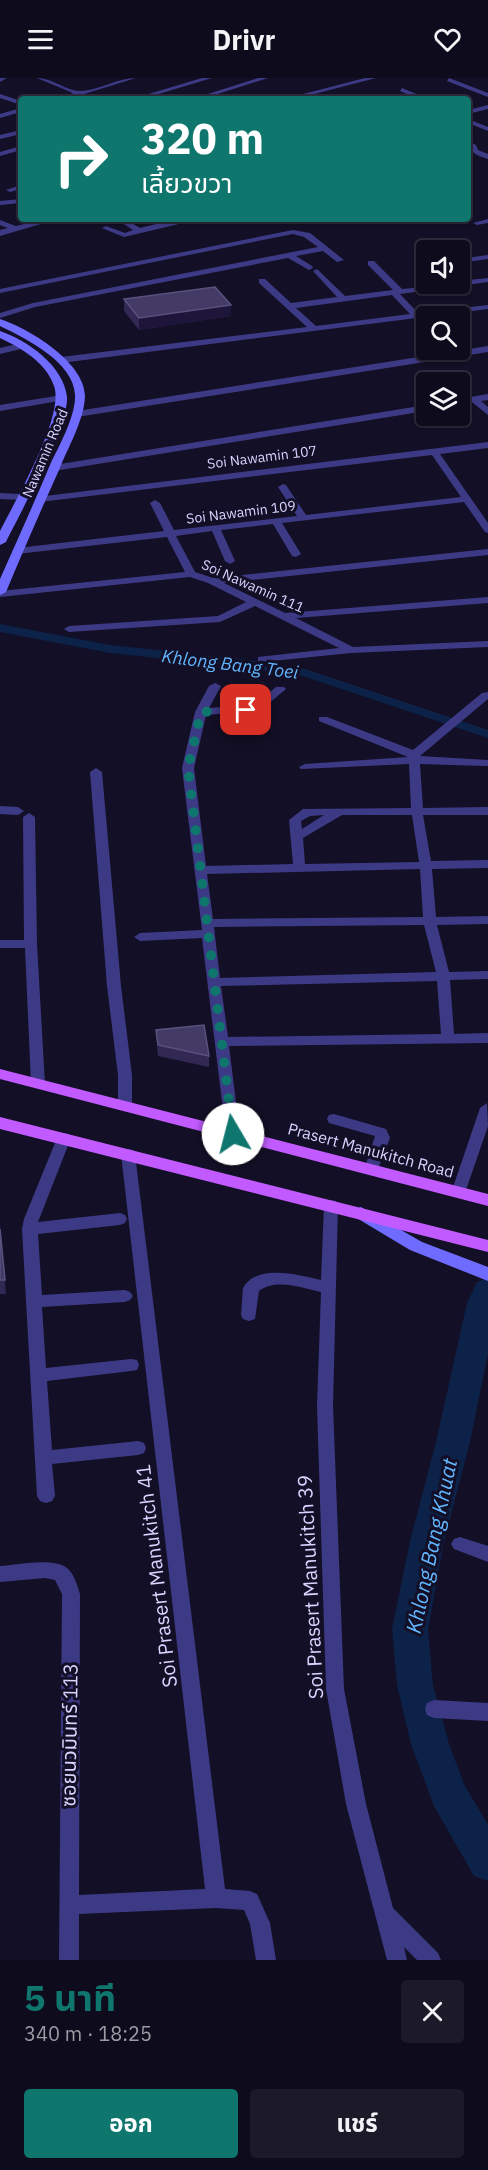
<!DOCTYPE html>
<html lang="th">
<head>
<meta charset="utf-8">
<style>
	body { margin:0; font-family:"IBM Plex Sans","Noto Sans Thai",sans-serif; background:#1c1929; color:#f1f3f6; height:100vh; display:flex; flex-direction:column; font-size:22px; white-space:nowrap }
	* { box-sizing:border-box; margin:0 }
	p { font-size:20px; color:#9b9ba3 }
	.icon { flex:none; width:33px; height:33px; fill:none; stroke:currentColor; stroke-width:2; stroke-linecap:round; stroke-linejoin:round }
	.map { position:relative; height:1882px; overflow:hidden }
	.drawer { display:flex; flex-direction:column; background:#0e0b1c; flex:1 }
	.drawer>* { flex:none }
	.guide { position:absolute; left:18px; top:18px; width:453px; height:126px; border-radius:6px; box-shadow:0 2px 4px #0004,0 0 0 2px #2e2b3b; background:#0f766e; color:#fff; overflow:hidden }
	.buttons { position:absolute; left:416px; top:162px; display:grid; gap:12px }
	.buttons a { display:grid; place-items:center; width:54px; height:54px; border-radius:6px; background:#0e0b1c; box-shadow:0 2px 4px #0004,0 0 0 2px #2e2b3b; font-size:30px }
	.pin { position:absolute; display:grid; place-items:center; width:51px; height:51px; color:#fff; margin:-26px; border-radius:12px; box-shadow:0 3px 9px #0006 }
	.me { position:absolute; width:66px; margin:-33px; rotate:352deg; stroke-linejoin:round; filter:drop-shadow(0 0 4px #0008) }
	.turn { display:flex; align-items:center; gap:21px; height:126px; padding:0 24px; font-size:27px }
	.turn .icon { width:78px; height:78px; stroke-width:2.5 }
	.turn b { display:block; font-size:42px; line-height:51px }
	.round { display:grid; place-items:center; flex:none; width:63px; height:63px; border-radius:6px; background:#1c1929 }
	.overview { display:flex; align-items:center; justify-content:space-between; height:102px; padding:0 24px }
	h1 { font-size:36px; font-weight:700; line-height:45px; color:#0f766e }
	.button { display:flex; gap:12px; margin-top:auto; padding:12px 24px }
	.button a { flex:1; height:69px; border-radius:6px; background:#0f766e; color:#fff; font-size:24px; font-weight:700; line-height:69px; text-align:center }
	.button a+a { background:#1c1929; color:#f1f3f6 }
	header { display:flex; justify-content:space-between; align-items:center; height:78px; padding:0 24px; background:#0e0b1c; font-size:27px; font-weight:700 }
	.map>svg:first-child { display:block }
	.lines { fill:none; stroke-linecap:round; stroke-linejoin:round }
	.canal { fill:#0c2248; fill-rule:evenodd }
	.river { fill:#0c2248; fill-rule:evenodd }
	.minor { fill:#3d3a85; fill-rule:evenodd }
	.tertiary { fill:#3d3a85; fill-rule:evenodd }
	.secondary { fill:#6f6bff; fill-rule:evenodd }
	.primary { fill:#c25bff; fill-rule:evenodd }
	.wall { fill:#312854 }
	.shaded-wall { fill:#1d163a }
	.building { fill:#433a66; stroke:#5a527e; stroke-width:1.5 }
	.route { stroke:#0f766e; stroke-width:10; stroke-dasharray:0 18 }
	.labels { text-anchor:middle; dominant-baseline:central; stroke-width:6; stroke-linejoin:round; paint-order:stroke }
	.far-street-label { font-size:14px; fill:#d9d4ff; stroke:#130f26 }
	.street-label { font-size:16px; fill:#d9d4ff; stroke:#130f26 }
	.water-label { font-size:18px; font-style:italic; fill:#62b6ff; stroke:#130f26 }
	.near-street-label { font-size:20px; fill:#d9d4ff; stroke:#130f26 }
	.near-water-label { font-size:21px; font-style:italic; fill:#62b6ff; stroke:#130f26 }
</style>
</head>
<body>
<header><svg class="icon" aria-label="menu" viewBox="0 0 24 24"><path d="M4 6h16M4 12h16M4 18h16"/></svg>Drivr<svg class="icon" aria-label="heart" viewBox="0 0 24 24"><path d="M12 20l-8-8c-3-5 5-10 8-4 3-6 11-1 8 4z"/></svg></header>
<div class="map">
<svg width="488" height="1882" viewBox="0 0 488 1882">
	<rect width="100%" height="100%" fill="#130f26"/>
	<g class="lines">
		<path class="canal" d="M 0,546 L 110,567 L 242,581 L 305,591 L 488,652 L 488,660 L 303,598 L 242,589 L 110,575 L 0,554 Z"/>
		<path class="river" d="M 488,1200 L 488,1276 L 470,1364 L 444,1463 L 428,1551 L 433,1607 L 449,1666 L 464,1706 L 488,1747 L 488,1803 L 474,1798 L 434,1728 L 411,1666 L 397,1607 L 392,1551 L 410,1463 L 436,1364 L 467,1225 L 477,1204 Z"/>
		<path class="minor" d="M 0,0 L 7,0 L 0,4 Z
			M 37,0 C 53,0 68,14 81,13 C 100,12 117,0 136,0 L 68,21 L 58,21 L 73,15 Z
			M 202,0 L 212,0 L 142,21 L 132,21 Z
			M 258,0 L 268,0 L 202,21 L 192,21 Z
			M 365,0 L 376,0 L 295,21 L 284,21 Z
			M 449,0 L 488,15 L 488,19 L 447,3 Z
			M 402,10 L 426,20 L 427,21 L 418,21 L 400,13 Z
			M 0,16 L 21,23 L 21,27 L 0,20 Z
			M 21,30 L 21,34 L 0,40 L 0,36 Z
			M 468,41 L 488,49 L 488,53 L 468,45 Z
			M 21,52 L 21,56 L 0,61 L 0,57 Z
			M 468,63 L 476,67 L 478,72 L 488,76 L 488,81 C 478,78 468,74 468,63 Z
			M 21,68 L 21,72 L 0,78 L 0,74 Z
			M 21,107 L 21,111 L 10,114 L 6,112 Z
			M 21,121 L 21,125 L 0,127 L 0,123 Z
			M 116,141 L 125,141 L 140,150 L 156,146 L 150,141 L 159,141 L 163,144 L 200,141 L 124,159 L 102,150 L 106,148 L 125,155 L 133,152 Z
			M 208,141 L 224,141 L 225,142 L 221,144 Z
			M 488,141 L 488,145 L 477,147 L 473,145 Z
			M 0,142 L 18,149 L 19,151 L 15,153 L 0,147 Z
			M 293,152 L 310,155 L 344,182 L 337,184 L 323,173 L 296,178 L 312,188 L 313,190 L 309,192 L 288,180 L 35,229 L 0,240 L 0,235 L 33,225 L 318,169 L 304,159 L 293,156 L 0,215 L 0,211 Z
			M 488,177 L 488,181 L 459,185 L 459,181 Z
			M 368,183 L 374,183 L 402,211 L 459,206 L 459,203 L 488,200 L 488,204 L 400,216 L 418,235 L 488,227 L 488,231 L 61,285 L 57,282 L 61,279 L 307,249 L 259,205 L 259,201 L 265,201 L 291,225 L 337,219 L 313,193 L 317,191 L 345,218 L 393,212 L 368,187 ZM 392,217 L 410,236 L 316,248 L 296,230 Z
			M 22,265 L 25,266 L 25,270 L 0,276 L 0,270 Z
			M 488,268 L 488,274 L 77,339 L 72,336 L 77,333 Z
			M 488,316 L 488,322 L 481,323 L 488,329 L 488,337 L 472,324 L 459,327 L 459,321 Z
			M 62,317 L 65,318 L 65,322 L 0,333 L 0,327 Z
			M 426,327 L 426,333 L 54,393 L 49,390 L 54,387 Z
			M 426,338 L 436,338 L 440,342 L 432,344 Z
			M 488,364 L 488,370 L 440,376 L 488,445 L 488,455 L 485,454 L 464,424 L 282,445 L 301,476 L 296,479 L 292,478 L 273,446 L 221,452 L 235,483 L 230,486 L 225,483 L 212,453 L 176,458 L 195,494 L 213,500 L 488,471 L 488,477 L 224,505 L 285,535 L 488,519 L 488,525 L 296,540 L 353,569 L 488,563 L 488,569 L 351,575 L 262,584 L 258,583 L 258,579 L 339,570 L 255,528 L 220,544 L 69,554 L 64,551 L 69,548 L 218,538 L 246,524 L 208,505 L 190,499 L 0,519 L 0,513 L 185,494 L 167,459 L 17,476 L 12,473 L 17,470 L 164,453 L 150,425 L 155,422 L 160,425 L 174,452 L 297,438 L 278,409 L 283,406 L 286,407 L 306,437 L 461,419 L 432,377 L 40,424 L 35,421 L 37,419 Z
			M 0,415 L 21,416 L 26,419 L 21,422 L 0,421 Z
			M 215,605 L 221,608 L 209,630 L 254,627 L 276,609 L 284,609 L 286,611 L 261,632 L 206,637 L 194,690 L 206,788 L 293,786 L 289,742 L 303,731 L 411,730 L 409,686 L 301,691 L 299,689 L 305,686 L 408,679 L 319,643 L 319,639 L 327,639 L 413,672 L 482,615 L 488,614 L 488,621 L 420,678 L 488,682 L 488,688 L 485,688 L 420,686 L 423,730 L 488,729 L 488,737 L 423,737 L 431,783 L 488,782 L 488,790 L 432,791 L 436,839 L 488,838 L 488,846 L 437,847 L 449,894 L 488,893 L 488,901 L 450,902 L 454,956 L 488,955 L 488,965 L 229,968 L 240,1056 L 238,1060 L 228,1060 L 226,1056 L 202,860 L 140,863 L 134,859 L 140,855 L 202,852 L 182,690 L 195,634 L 209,608 ZM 324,737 L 302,751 L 301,743 L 310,738 ZM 342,737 L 412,737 L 419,784 L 305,786 L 303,760 ZM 420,791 L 423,839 L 213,841 L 207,796 ZM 424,847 L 436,894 L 220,900 L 214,849 ZM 437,903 L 441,956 L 228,959 L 221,908 Z
			M 96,690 L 102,694 L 121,908 L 132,997 L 132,1028 L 125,1033 L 118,1028 L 118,997 L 107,908 L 90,694 Z
			M 0,728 L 18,729 L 24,733 L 18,737 L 0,736 Z
			M 29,735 L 35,739 L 37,866 L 45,1006 L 38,1011 L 31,1006 L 25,870 L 0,870 L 0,862 L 24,862 L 23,739 Z
			M 487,1025 L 488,1048 L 465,1115 L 463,1119 L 453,1119 L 451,1115 L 480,1030 Z
			M 334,1036 L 386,1051 L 390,1060 L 376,1096 L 366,1096 L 364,1092 L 375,1058 L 329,1045 L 327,1041 L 329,1037 Z
			M 64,1055 L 69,1056 L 71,1060 L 38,1144 L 120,1135 L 125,1137 L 127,1141 L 125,1145 L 120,1147 L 38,1156 L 42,1217 L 125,1212 L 130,1214 L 133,1218 L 130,1222 L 125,1224 L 42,1229 L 46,1290 L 131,1281 L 137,1282 L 139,1287 L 137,1292 L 131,1293 L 47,1303 L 52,1372 L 138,1363 L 144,1365 L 146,1370 L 144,1375 L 138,1377 L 52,1386 L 55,1418 L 52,1423 L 46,1425 L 40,1423 L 37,1418 L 22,1151 L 24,1141 L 57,1060 L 59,1056 Z
			M 128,1071 L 133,1072 L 135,1076 L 225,1811 L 250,1813 L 257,1816 L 270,1845 L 276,1882 L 256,1882 L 250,1846 L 244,1832 L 216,1830 L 79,1836 L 79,1882 L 59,1882 L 62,1516 L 55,1502 L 45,1500 L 0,1504 L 0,1488 C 17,1487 53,1479 67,1490 C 75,1497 77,1507 80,1516 L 79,1817 L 205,1811 L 121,1076 L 123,1072 Z
			M 331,1122 L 336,1123 L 338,1127 L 333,1328 L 344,1611 L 366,1726 L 393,1830 L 438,1875 L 441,1882 L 417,1882 L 404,1869 L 407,1882 L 387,1882 L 346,1726 L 326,1611 L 317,1328 L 321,1214 C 302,1210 276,1200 259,1213 L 255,1241 L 249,1243 L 243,1241 L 241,1237 L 243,1210 C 257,1185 299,1197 321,1202 L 324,1127 L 326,1123 Z
			M 460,1459 L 488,1468 L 488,1484 L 454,1471 L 451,1466 L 454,1461 Z
			M 434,1622 L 488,1625 L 488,1643 L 434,1640 L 427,1637 L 425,1631 L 427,1625 Z"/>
		<path class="tertiary" d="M 488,27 L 488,31 L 468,36 L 468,32 Z
			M 44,141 L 58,141 L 0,158 L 0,152 Z"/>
		<path class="secondary" d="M 0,241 C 28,250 85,284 85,318 C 84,343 68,369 59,392 C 41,432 23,473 6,514 L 0,517 L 0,501 C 17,463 34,425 50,387 C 59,368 76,338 75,317 C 74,284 25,260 0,248 Z
			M 0,253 C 27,262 64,288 67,319 C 69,347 20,435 6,464 L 0,467 L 0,453 C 15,423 65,338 54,308 C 46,284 21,270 0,260 Z
			M 361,1129 L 422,1164 L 488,1189 L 488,1203 L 410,1172 L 355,1139 L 353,1135 L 355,1131 Z"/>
		<path class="primary" d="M 0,991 L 488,1116 L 488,1128 L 0,1001 Z
			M 0,1039 L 488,1162 L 488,1174 L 0,1051 Z"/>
	</g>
	<path class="wall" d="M 124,221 L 231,238 L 139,252 L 124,233 Z
		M 156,952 L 209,978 L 209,989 L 158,978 Z
		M 0,1146 L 6,1216 L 0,1216 Z"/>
	<path class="shaded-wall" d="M 231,227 L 231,238 L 139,252 L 139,240 Z"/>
	<path class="building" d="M 215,209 L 231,227 L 139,240 L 124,221 Z
		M 204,947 L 209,978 L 158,967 L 156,952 Z
		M 0,1151 L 5,1202 L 0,1202 Z"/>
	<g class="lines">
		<path class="route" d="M 233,1056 L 188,690 L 201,634 L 246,632"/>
	</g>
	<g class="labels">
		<g class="far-street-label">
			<text transform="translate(45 375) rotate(-67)">Nawamin Road</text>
			<text transform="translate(262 379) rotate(-7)">Soi Nawamin 107</text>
			<text transform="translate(241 434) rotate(-7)">Soi Nawamin 109</text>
			<text transform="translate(253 508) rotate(24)">Soi Nawamin 111</text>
		</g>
		<g class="street-label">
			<text transform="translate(371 1072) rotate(15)">Prasert Manukitch Road</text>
		</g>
		<g class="water-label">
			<text transform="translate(230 586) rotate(7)">Khlong Bang Toei</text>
		</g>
		<g class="near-street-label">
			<text transform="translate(156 1498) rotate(-97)">Soi Prasert Manukitch 41</text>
			<text transform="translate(310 1509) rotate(-93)">Soi Prasert Manukitch 39</text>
			<text transform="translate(69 1657) rotate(-89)">ซอยนวมินทร์ 113</text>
		</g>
		<g class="near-water-label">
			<text transform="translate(431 1468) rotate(-78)">Khlong Bang Khuat</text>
		</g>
	</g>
</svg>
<div class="buttons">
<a><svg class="icon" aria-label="sound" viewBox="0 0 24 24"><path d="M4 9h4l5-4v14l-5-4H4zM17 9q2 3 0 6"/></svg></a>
<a><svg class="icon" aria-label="search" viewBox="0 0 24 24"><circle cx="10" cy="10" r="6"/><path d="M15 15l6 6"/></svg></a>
<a><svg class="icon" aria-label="layers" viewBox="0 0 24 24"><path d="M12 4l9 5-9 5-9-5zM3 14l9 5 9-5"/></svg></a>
</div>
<div class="pin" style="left:246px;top:632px;background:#d93025"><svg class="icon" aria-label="arrive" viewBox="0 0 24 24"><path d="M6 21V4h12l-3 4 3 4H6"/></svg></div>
<svg class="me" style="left:233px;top:1056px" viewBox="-20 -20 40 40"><circle r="19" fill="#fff"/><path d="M0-13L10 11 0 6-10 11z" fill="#0f766e"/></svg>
<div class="guide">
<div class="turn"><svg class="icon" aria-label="right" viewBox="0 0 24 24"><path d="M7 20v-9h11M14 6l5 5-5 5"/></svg><div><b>320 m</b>เลี้ยวขวา</div></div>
</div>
</div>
<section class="drawer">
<div class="overview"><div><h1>5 นาที</h1><p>340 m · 18:25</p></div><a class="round"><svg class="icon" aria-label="close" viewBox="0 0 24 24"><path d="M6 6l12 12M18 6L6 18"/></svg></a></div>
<div class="button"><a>ออก</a><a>แชร์</a></div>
</section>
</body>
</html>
